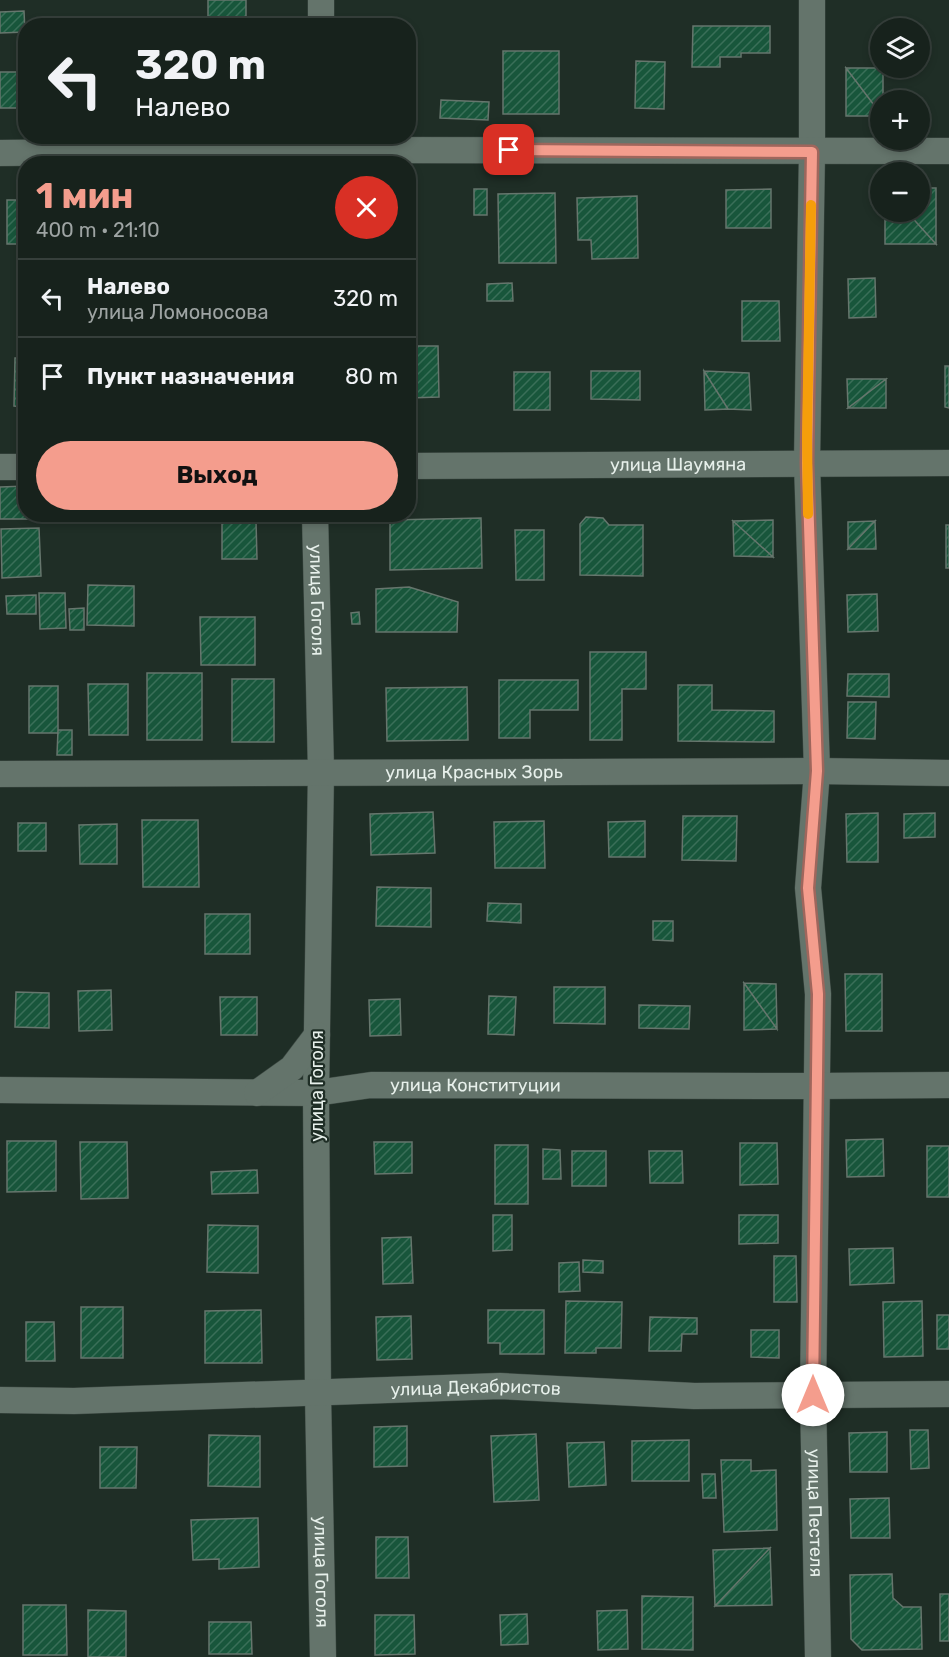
<!DOCTYPE html>
<html lang="ru">
<head>
<meta charset="utf-8">
<style>
	body { margin:0; font-family:Rubik,sans-serif; background:#242f29; color:#f1f3f6; height:100vh; display:flex; flex-direction:column; font-size:22px; white-space:nowrap }
	* { box-sizing:border-box; margin:0 }
	p { font-size:20px; color:#9ea4a3 }
	.icon { flex:none; width:33px; height:33px; fill:none; stroke:currentColor; stroke-width:2; stroke-linecap:round; stroke-linejoin:round }
	.map { position:relative; flex:1; overflow:hidden }
	.details { position:absolute; left:18px; top:156px; width:398px; height:366px; display:flex; flex-direction:column; background:#17221c; border-radius:24px; box-shadow:0 3px 9px #0003,0 0 0 2px #363f3b }
	.details>* { flex:none }
	.guide { position:absolute; left:18px; top:18px; width:398px; height:126px; border-radius:24px; box-shadow:0 3px 9px #0003,0 0 0 2px #363f3b; background:#17221c; color:#f1f3f6; overflow:hidden }
	.buttons { position:absolute; left:870px; top:18px; display:grid; gap:12px }
	.buttons a { display:grid; place-items:center; width:60px; height:60px; border-radius:50%; background:#17221c; box-shadow:0 3px 9px #0003,0 0 0 2px #363f3b; font-size:30px }
	.pin { position:absolute; display:grid; place-items:center; width:51px; height:51px; color:#fff; margin:-26px; border-radius:12px; box-shadow:0 3px 9px #0006 }
	.me { position:absolute; width:66px; margin:-33px; rotate:0deg; stroke-linejoin:round; filter:drop-shadow(0 0 4px #0008) }
	.turn { display:flex; align-items:center; gap:21px; height:126px; padding:0 18px; font-size:27px }
	.turn .icon { width:78px; height:78px; stroke-width:2.5 }
	.turn b { display:block; font-size:42px; line-height:51px }
	.round { display:grid; place-items:center; flex:none; width:63px; height:63px; border-radius:32px; background:#242f29 }
	.head { display:flex; align-items:center; justify-content:space-between; height:102px; padding:0 18px }
	h1 { font-size:36px; font-weight:700; line-height:45px; color:#f49d8d }
	.primary-button { display:flex; gap:12px; margin-top:auto; padding:12px 18px }
	.primary-button a { flex:1; height:69px; border-radius:36px; background:#f49d8d; color:#111; font-size:24px; font-weight:700; line-height:69px; text-align:center }
	ul { padding:0; list-style:none }
	li { display:flex; align-items:center; gap:18px; height:78px; padding:0 18px; border-top:2px solid #363f3b }
	li div { flex:1 }
	li b { display:block; font-size:22px }
	li em { font-style:normal }
	.map>svg:first-child { display:block }
	.building { fill:url(#building-hatch); stroke:#66766d; stroke-width:1.5 }
	.lines { fill:none; stroke-linecap:round; stroke-linejoin:round }
	.minor-casing { stroke:#3e4a44; stroke-width:27 }
	.minor { stroke:#64746b; stroke-width:26 }
	.route-casing { stroke:#9f665c; stroke-width:15 }
	.route { stroke:#f49d8d; stroke-width:10 }
	.slow { stroke:#f59e0b; stroke-width:10 }
	.labels { text-anchor:middle; dominant-baseline:central; stroke-width:4.5; stroke-linejoin:round; paint-order:stroke }
	.street-label { font-size:18px; fill:#e7f0eb; stroke:#1f2e26 }
</style>
</head>
<body>
<div class="map">
<svg width="949" height="1657" viewBox="0 0 949 1657">
	<defs>
		<pattern id="building-hatch" width="6" height="6" patternUnits="userSpaceOnUse" patternTransform="scale(1.5)"><rect width="6" height="6" fill="#18563b"/><path d="M-1 1l2-2M0 6l6-6M5 7l2-2" fill="none" stroke="#3a6f58"/></pattern>
	</defs>
	<rect width="100%" height="100%" fill="#1f2e26"/>
	<path class="building" d="M 208,0 L 246,0 L 246,21 L 208,21 Z
		M 24,11 L 25,32 L 0,33 L 0,12 Z
		M 693,26 L 770,26 L 770,53 L 741,53 L 741,57 L 720,57 L 720,67 L 692,67 Z
		M 503,51 L 559,51 L 559,114 L 503,114 Z
		M 636,61 L 665,62 L 664,109 L 635,108 Z
		M 846,68 L 883,68 L 883,100 L 880,100 L 880,113 Z
		M 846,68 L 880,113 L 880,116 L 846,116 Z
		M 0,72 L 26,72 L 26,108 L 0,108 Z
		M 441,100 L 489,102 L 488,120 L 440,118 Z
		M 416,183 L 417,223 L 408,223 L 408,184 Z
		M 920,188 L 936,188 L 936,244 L 907,212 L 920,212 Z
		M 474,189 L 487,189 L 487,215 L 474,215 Z
		M 771,189 L 771,228 L 726,228 L 726,190 Z
		M 555,193 L 556,263 L 499,263 L 498,194 Z
		M 637,196 L 638,258 L 592,259 L 591,240 L 578,240 L 577,198 Z
		M 7,200 L 26,200 L 26,244 L 7,244 Z
		M 885,212 L 907,212 L 936,244 L 885,244 Z
		M 875,278 L 876,317 L 849,318 L 848,279 Z
		M 512,283 L 513,301 L 487,301 L 487,284 Z
		M 742,301 L 779,301 L 780,341 L 742,341 Z
		M 408,346 L 438,346 L 439,397 L 408,398 Z
		M 15,358 L 26,358 L 26,407 L 14,406 Z
		M 945,366 L 949,366 L 949,408 L 945,407 Z
		M 591,371 L 640,371 L 640,400 L 591,399 Z
		M 704,371 L 728,409 L 705,410 Z
		M 704,371 L 749,373 L 751,410 L 728,409 Z
		M 514,372 L 550,372 L 550,410 L 514,410 Z
		M 847,379 L 886,379 L 848,408 Z
		M 886,379 L 886,408 L 848,408 Z
		M 26,486 L 26,514 L 29,514 L 29,519 L 0,519 L 0,487 Z
		M 586,517 L 603,518 L 609,525 L 643,525 L 643,576 L 580,575 L 580,524 Z
		M 481,518 L 482,568 L 390,570 L 390,520 Z
		M 773,520 L 773,557 L 733,521 Z
		M 222,521 L 256,521 L 257,559 L 222,559 Z
		M 733,521 L 773,557 L 734,556 Z
		M 875,521 L 876,549 L 848,549 Z
		M 875,521 L 848,549 L 848,522 Z
		M 946,525 L 949,525 L 949,568 L 946,568 Z
		M 39,528 L 41,576 L 2,578 L 1,529 Z
		M 515,530 L 544,530 L 544,580 L 516,580 Z
		M 88,585 L 134,586 L 134,626 L 87,625 Z
		M 409,587 L 458,602 L 457,632 L 376,632 L 376,589 Z
		M 39,593 L 65,593 L 66,628 L 40,629 Z
		M 877,594 L 878,631 L 848,632 L 847,595 Z
		M 36,595 L 36,614 L 7,614 L 6,596 Z
		M 84,608 L 84,630 L 70,630 L 69,609 Z
		M 359,612 L 360,624 L 352,624 L 351,613 Z
		M 200,617 L 255,617 L 255,665 L 201,665 Z
		M 590,652 L 646,652 L 646,689 L 622,689 L 622,740 L 590,740 Z
		M 147,673 L 202,673 L 202,740 L 147,740 Z
		M 848,674 L 889,674 L 889,697 L 847,696 Z
		M 232,679 L 274,679 L 274,742 L 232,742 Z
		M 499,680 L 578,680 L 578,710 L 530,710 L 530,738 L 499,738 Z
		M 88,684 L 128,684 L 128,735 L 89,735 Z
		M 678,685 L 712,685 L 712,710 L 774,711 L 774,742 L 678,741 Z
		M 29,686 L 58,686 L 58,733 L 29,733 Z
		M 467,687 L 468,740 L 387,741 L 386,688 Z
		M 848,702 L 876,702 L 875,739 L 847,738 Z
		M 58,730 L 72,730 L 72,755 L 57,755 Z
		M 433,812 L 435,853 L 371,855 L 370,814 Z
		M 878,813 L 878,862 L 847,862 L 846,814 Z
		M 935,813 L 935,837 L 904,838 L 904,814 Z
		M 683,816 L 737,816 L 736,861 L 682,860 Z
		M 142,820 L 198,820 L 199,887 L 143,887 Z
		M 544,821 L 545,868 L 495,868 L 494,822 Z
		M 645,821 L 645,857 L 609,857 L 608,822 Z
		M 18,823 L 46,823 L 46,851 L 18,851 Z
		M 117,824 L 117,864 L 80,864 L 79,825 Z
		M 377,887 L 431,888 L 431,927 L 376,926 Z
		M 488,903 L 521,904 L 521,923 L 487,921 Z
		M 205,914 L 250,914 L 250,954 L 205,954 Z
		M 653,921 L 673,921 L 673,941 L 653,940 Z
		M 845,974 L 882,974 L 882,1031 L 846,1031 Z
		M 744,983 L 777,1029 L 744,1030 Z
		M 744,983 L 776,984 L 777,1029 Z
		M 554,987 L 605,987 L 605,1024 L 554,1023 Z
		M 111,990 L 112,1030 L 79,1031 L 78,991 Z
		M 16,992 L 49,993 L 49,1028 L 15,1027 Z
		M 489,996 L 516,997 L 514,1035 L 488,1034 Z
		M 220,997 L 257,997 L 257,1035 L 221,1035 Z
		M 400,999 L 401,1035 L 370,1036 L 369,1000 Z
		M 639,1005 L 690,1006 L 689,1029 L 639,1028 Z
		M 883,1139 L 884,1176 L 847,1177 L 846,1140 Z
		M 7,1141 L 56,1141 L 56,1191 L 7,1192 Z
		M 80,1142 L 127,1142 L 128,1198 L 81,1199 Z
		M 374,1142 L 412,1142 L 412,1173 L 375,1174 Z
		M 740,1143 L 777,1143 L 778,1184 L 740,1185 Z
		M 495,1145 L 528,1145 L 528,1204 L 495,1204 Z
		M 927,1146 L 949,1146 L 949,1197 L 927,1197 Z
		M 543,1149 L 560,1150 L 561,1179 L 543,1179 Z
		M 572,1151 L 606,1151 L 606,1186 L 572,1186 Z
		M 649,1151 L 682,1151 L 683,1183 L 650,1183 Z
		M 257,1170 L 258,1193 L 212,1194 L 211,1172 Z
		M 493,1215 L 512,1215 L 512,1250 L 493,1251 Z
		M 739,1215 L 778,1215 L 778,1243 L 739,1244 Z
		M 208,1225 L 258,1226 L 258,1273 L 207,1272 Z
		M 411,1237 L 413,1283 L 383,1284 L 382,1238 Z
		M 893,1248 L 894,1283 L 850,1285 L 849,1249 Z
		M 774,1256 L 796,1256 L 797,1302 L 774,1302 Z
		M 583,1260 L 603,1261 L 603,1273 L 583,1272 Z
		M 579,1262 L 580,1291 L 559,1292 L 559,1263 Z
		M 566,1301 L 622,1302 L 621,1348 L 596,1348 L 596,1353 L 565,1353 Z
		M 922,1301 L 923,1356 L 884,1357 L 883,1302 Z
		M 81,1307 L 123,1307 L 123,1358 L 81,1358 Z
		M 261,1310 L 262,1363 L 205,1363 L 205,1311 Z
		M 488,1310 L 544,1310 L 544,1354 L 500,1354 L 500,1343 L 488,1343 Z
		M 937,1315 L 949,1315 L 949,1349 L 937,1349 Z
		M 411,1316 L 412,1359 L 377,1360 L 376,1317 Z
		M 650,1317 L 697,1318 L 697,1334 L 682,1334 L 681,1351 L 649,1351 Z
		M 26,1322 L 54,1322 L 55,1361 L 26,1361 Z
		M 751,1330 L 779,1330 L 779,1358 L 751,1357 Z
		M 407,1426 L 407,1466 L 374,1467 L 374,1427 Z
		M 910,1430 L 928,1430 L 929,1468 L 911,1469 Z
		M 887,1432 L 887,1472 L 850,1472 L 849,1433 Z
		M 536,1434 L 539,1500 L 494,1502 L 491,1436 Z
		M 209,1435 L 260,1436 L 260,1487 L 208,1486 Z
		M 689,1440 L 689,1481 L 632,1481 L 632,1441 Z
		M 604,1442 L 606,1485 L 569,1487 L 567,1443 Z
		M 100,1447 L 137,1447 L 136,1488 L 100,1488 Z
		M 721,1460 L 751,1460 L 751,1471 L 776,1470 L 777,1530 L 724,1532 Z
		M 702,1474 L 715,1474 L 716,1498 L 703,1498 Z
		M 889,1498 L 890,1538 L 851,1538 L 850,1499 Z
		M 258,1518 L 259,1567 L 219,1569 L 219,1559 L 193,1560 L 191,1520 Z
		M 376,1537 L 408,1537 L 409,1578 L 376,1578 Z
		M 770,1548 L 715,1606 L 713,1550 Z
		M 770,1548 L 772,1605 L 715,1606 Z
		M 892,1574 L 893,1598 L 903,1607 L 921,1607 L 922,1649 L 862,1650 L 851,1639 L 850,1575 Z
		M 940,1594 L 949,1594 L 949,1641 L 940,1641 Z
		M 642,1596 L 693,1597 L 693,1650 L 642,1649 Z
		M 23,1605 L 66,1605 L 67,1655 L 23,1655 Z
		M 88,1610 L 126,1611 L 126,1657 L 88,1657 Z
		M 627,1610 L 628,1649 L 598,1650 L 597,1611 Z
		M 527,1614 L 528,1644 L 501,1645 L 500,1615 Z
		M 375,1615 L 414,1615 L 415,1654 L 375,1655 Z
		M 209,1622 L 251,1622 L 252,1654 L 209,1654 Z"/>
	<g class="lines">
		<defs>
			<g id="minor">
				<path d="M 321,0 L 321,26"/>
				<path id="s1" d="M 812,0 L 812,152 L 807,463 L 817,771 L 808,888 L 818,994 L 813,1395 L 818,1657"/>
				<path d="M 0,153 L 322,150 L 949,151"/>
				<path id="s2" d="M 408,466 L 949,463"/>
				<path d="M 0,467 L 26,467"/>
				<path id="s3" d="M 315,514 L 321,771 L 316,1093 L 318,1394 L 323,1657"/>
				<path id="s4" d="M 0,774 L 817,771 L 949,773"/>
				<path id="s5" d="M 0,1090 L 316,1093 L 371,1085 L 815,1086 L 949,1085"/>
				<path d="M 257,1093 L 292,1068 L 317,1035"/>
				<path id="s6" d="M 0,1400 L 74,1401 L 500,1386 L 694,1396 L 949,1394"/>
			</g>
		</defs>
		<use href="#minor" class="minor-casing"/>
		<use href="#minor" class="minor"/>
	</g>
	<g class="lines">
		<defs>
			<path id="route" d="M 509,150 L 812,152 L 807,463 L 817,771 L 808,888 L 818,994 L 813,1395"/>
		</defs>
		<use href="#route" class="route-casing"/>
		<use href="#route" class="route"/>
		<path class="slow" d="M 808,514 L 807,438 L 811,205"/>
	</g>
	<g class="labels">
		<g class="street-label">
			<text stroke="none"><textPath href="#s2" startOffset="270">улица Шаумяна</textPath></text>
			<text stroke="none"><textPath href="#s3" startOffset="86">улица Гоголя</textPath></text>
			<text stroke="none"><textPath href="#s4" startOffset="474">улица Красных Зорь</textPath></text>
			<text transform="translate(317 1086) rotate(-90)">улица Гоголя</text>
			<text stroke="none"><textPath href="#s5" startOffset="476">улица Конституции</textPath></text>
			<text stroke="none"><textPath href="#s6" startOffset="476">улица Декабристов</textPath></text>
			<text stroke="none"><textPath href="#s1" startOffset="1514">улица Пестеля</textPath></text>
			<text stroke="none"><textPath href="#s3" startOffset="1058">улица Гоголя</textPath></text>
		</g>
	</g>
</svg>
<div class="buttons">
<a><svg class="icon" aria-label="layers" viewBox="0 0 24 24"><path d="M12 4l9 5-9 5-9-5zM3 14l9 5 9-5"/></svg></a>
<a>+</a>
<a>−</a>
</div>
<div class="pin" style="left:509px;top:150px;background:#d93025"><svg class="icon" aria-label="arrive" viewBox="0 0 24 24"><path d="M6 21V4h12l-3 4 3 4H6"/></svg></div>
<svg class="me" style="left:813px;top:1395px" viewBox="-20 -20 40 40"><circle r="19" fill="#fff"/><path d="M0-13L10 11 0 6-10 11z" fill="#f49d8d"/></svg>
<div class="guide">
<div class="turn"><svg class="icon" aria-label="left" viewBox="0 0 24 24"><path d="M17 20v-9H6M10 6l-5 5 5 5"/></svg><div><b>320 m</b>Налево</div></div>
</div>
<section class="details">
<div class="head"><div><h1>1 мин</h1><p>400 m · 21:10</p></div><a class="round" style="background:#d93025;color:#fff"><svg class="icon" aria-label="close" viewBox="0 0 24 24"><path d="M6 6l12 12M18 6L6 18"/></svg></a></div>
<ul>
<li><svg class="icon" aria-label="left" viewBox="0 0 24 24"><path d="M17 20v-9H6M10 6l-5 5 5 5"/></svg><div><b>Налево</b><p>улица Ломоносова</p></div><em>320 m</em></li>
<li><svg class="icon" aria-label="arrive" viewBox="0 0 24 24"><path d="M6 21V4h12l-3 4 3 4H6"/></svg><div><b>Пункт назначения</b></div><em>80 m</em></li>
</ul>
<div class="primary-button"><a>Выход</a></div>
</section>
</div>
</body>
</html>
